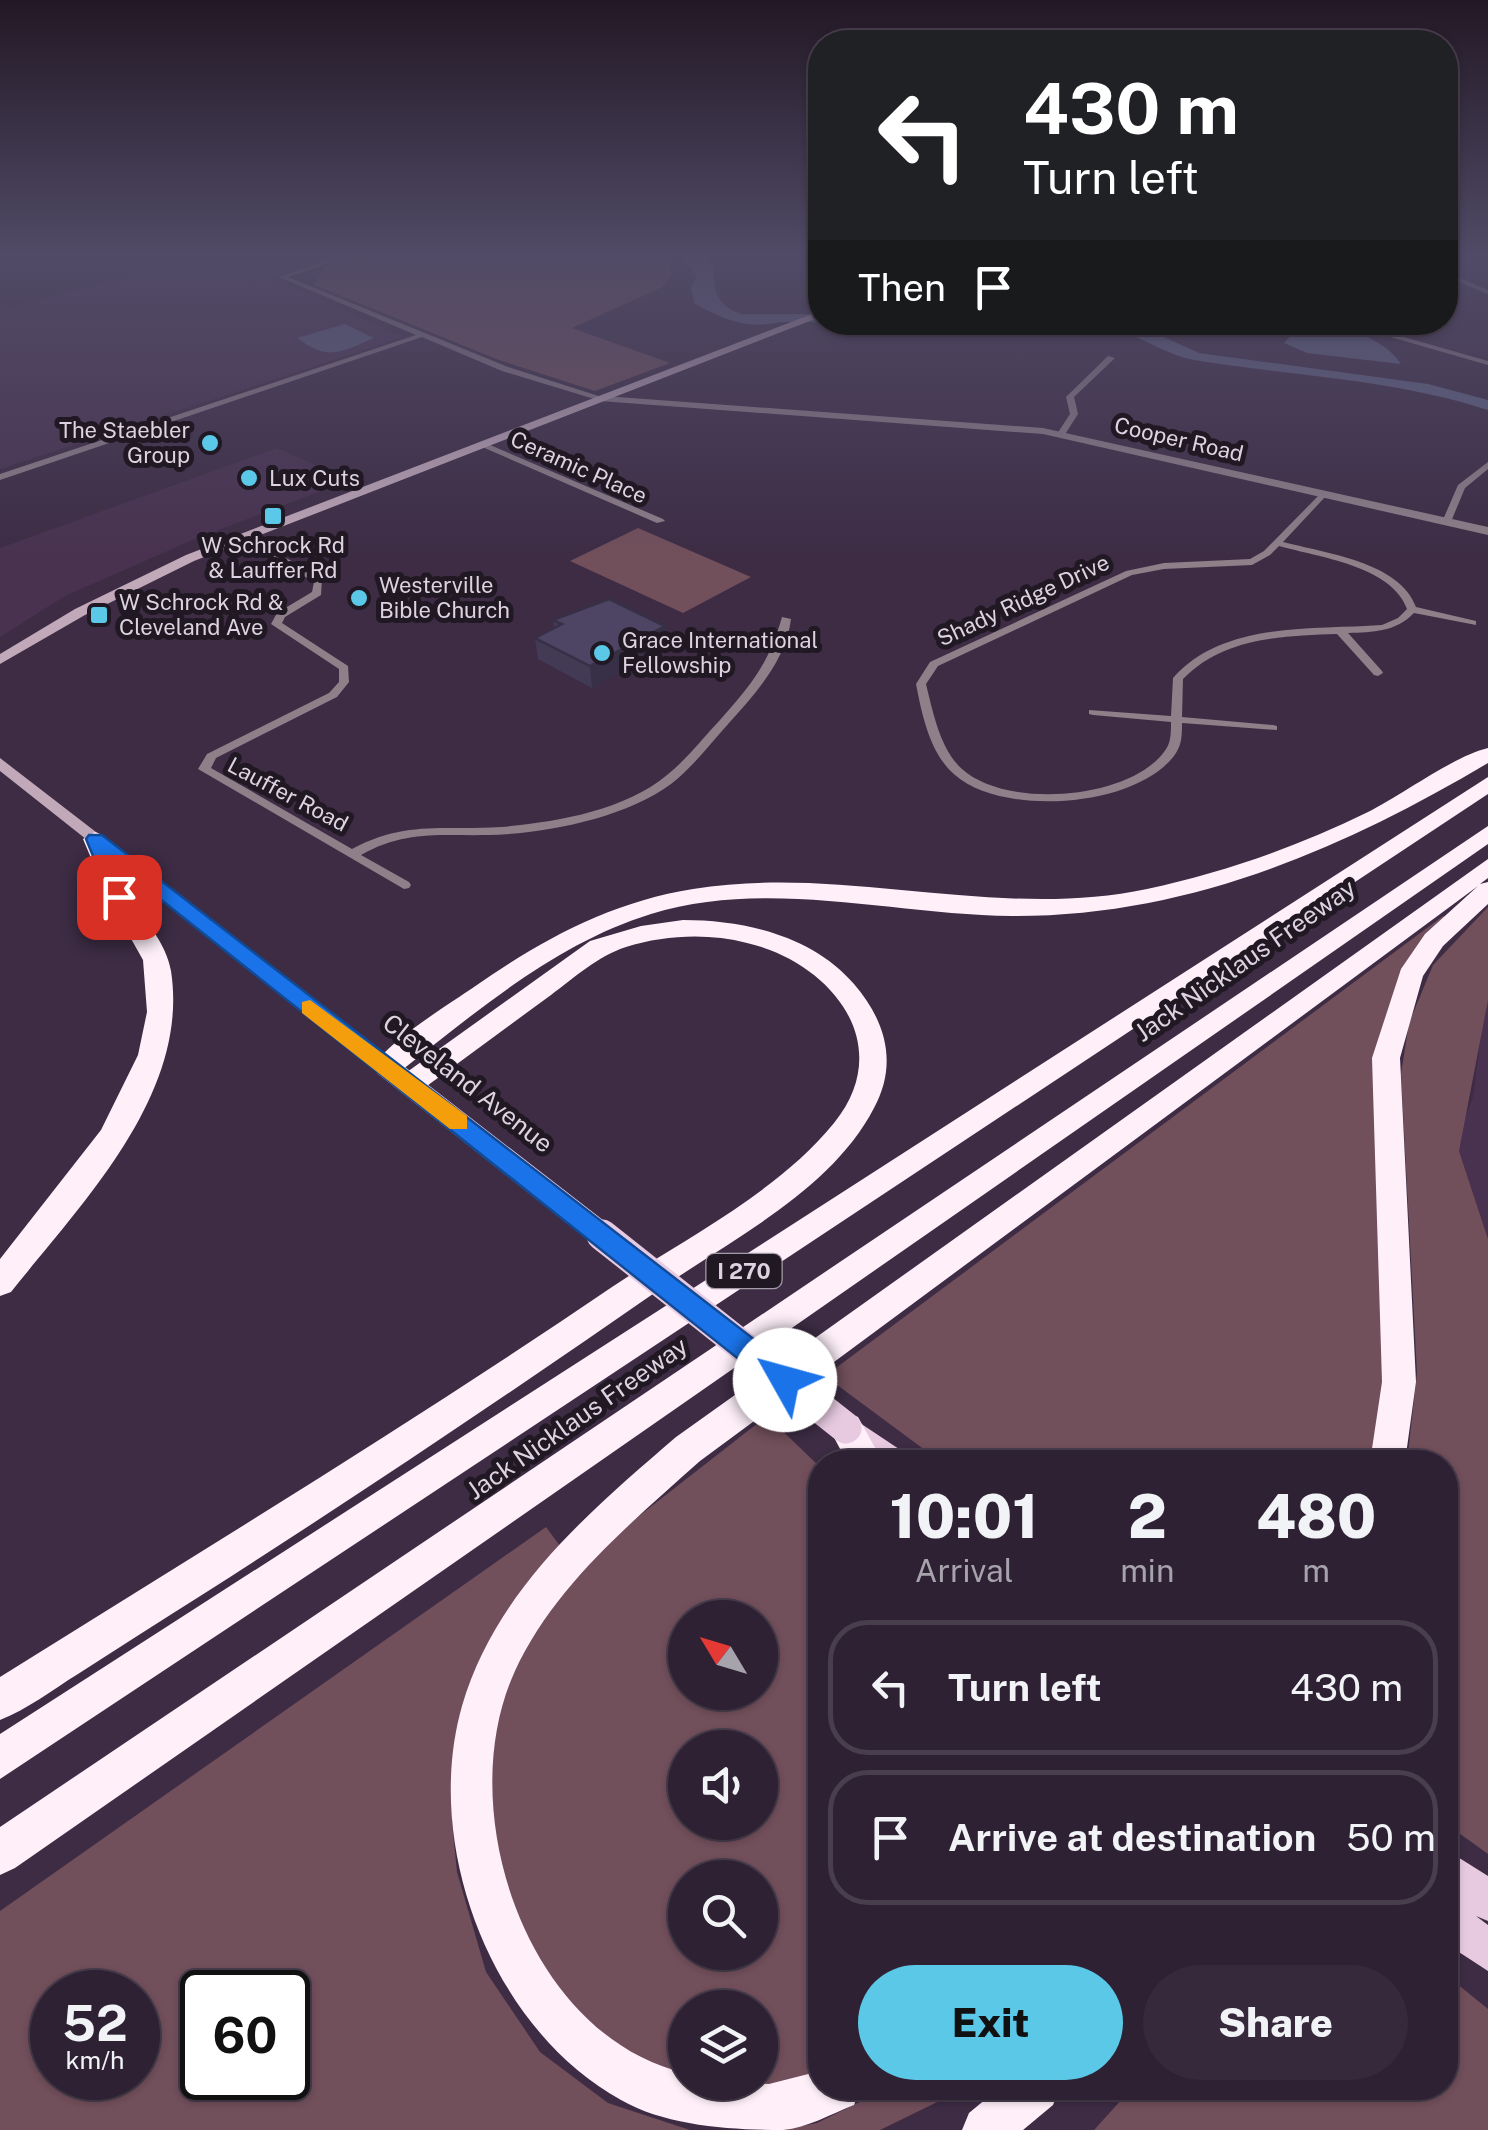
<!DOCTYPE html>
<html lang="en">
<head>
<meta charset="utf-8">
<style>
	body { margin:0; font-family:"Public Sans",sans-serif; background:#36293b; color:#f1f3f6; height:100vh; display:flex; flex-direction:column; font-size:38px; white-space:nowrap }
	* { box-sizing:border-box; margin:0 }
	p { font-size:32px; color:#a7a3ac }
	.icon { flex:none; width:55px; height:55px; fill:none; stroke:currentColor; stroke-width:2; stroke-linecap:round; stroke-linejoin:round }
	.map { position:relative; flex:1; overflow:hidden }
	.panel { position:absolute; left:808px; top:1450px; width:650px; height:650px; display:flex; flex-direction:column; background:#2e2133; border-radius:40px; box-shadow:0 2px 8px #0004,0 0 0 2px #493e4e }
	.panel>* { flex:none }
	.top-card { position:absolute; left:808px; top:30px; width:650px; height:305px; border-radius:40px; box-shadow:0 2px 8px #0004,0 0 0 2px #493e4e; background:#202124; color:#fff; overflow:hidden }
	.needle { width:65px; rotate:308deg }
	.fabs { position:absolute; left:668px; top:1600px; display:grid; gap:20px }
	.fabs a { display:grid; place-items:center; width:110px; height:110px; border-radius:50%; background:#2e2133; box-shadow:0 2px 8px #0004,0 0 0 2px #493e4e; font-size:50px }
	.speed { position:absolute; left:30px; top:1970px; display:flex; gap:20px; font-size:50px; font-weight:700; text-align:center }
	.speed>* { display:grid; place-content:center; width:130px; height:130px; border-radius:50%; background:#2e2133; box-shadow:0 2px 8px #0004,0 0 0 2px #493e4e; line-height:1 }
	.speed small { font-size:25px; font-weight:400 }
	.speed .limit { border:5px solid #111; border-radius:15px; background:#fff; color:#111 }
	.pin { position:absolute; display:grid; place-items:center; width:85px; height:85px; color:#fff; margin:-42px; border-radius:20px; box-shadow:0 5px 15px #0006 }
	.me { position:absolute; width:110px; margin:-55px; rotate:308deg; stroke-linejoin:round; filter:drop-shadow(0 0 8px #0008) }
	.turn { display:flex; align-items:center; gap:35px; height:210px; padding:0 50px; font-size:45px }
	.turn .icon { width:130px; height:130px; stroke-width:2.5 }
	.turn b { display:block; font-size:70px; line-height:85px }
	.then { display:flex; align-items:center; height:95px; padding:0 50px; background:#0003; gap:20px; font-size:38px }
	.eta { display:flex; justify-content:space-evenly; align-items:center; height:170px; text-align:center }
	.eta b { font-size:60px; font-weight:800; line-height:70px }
	.primary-button { display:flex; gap:20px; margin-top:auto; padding:20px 50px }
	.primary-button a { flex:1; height:115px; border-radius:60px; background:#5ac8e6; color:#111; font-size:40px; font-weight:800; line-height:115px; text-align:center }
	.primary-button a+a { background:#36293b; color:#f1f3f6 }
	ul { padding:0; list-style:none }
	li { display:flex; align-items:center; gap:30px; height:135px; margin:0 20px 15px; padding:0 30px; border:5px solid #493e4e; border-radius:40px }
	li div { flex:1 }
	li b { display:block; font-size:38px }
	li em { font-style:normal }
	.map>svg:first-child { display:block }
	.built { fill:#483250 }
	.green { fill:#714f5b; fill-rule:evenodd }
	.water { fill:#606585 }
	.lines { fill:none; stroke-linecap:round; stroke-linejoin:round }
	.river { fill:#606585; fill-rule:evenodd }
	.minor { fill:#8e7f89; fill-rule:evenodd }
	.tertiary { fill:#8e7f89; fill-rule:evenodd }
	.secondary { fill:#c1a9ba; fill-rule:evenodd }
	.primary { fill:#e8cae0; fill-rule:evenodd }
	.motorway { fill:#feeff9; fill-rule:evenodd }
	.primary-bridge { stroke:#e8cae0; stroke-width:31 }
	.wall { fill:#433b56 }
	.shaded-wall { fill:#373046 }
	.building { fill:#4e4564; stroke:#373046; stroke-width:2.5 }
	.route { fill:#1a73e8; stroke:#114b97; stroke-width:2.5 }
	.slow { fill:#f59e0b }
	.poi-dot { fill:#5ac8e6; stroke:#201823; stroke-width:4 }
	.labels { text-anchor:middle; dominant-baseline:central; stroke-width:10; stroke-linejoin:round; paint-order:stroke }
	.far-poi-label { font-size:22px; fill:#ddd2e1; stroke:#201823; text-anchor:start }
	.far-street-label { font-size:22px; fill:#ddd2e1; stroke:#201823 }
	.shield { fill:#201823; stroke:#a49aa8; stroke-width:2.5 }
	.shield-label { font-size:22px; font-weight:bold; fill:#ddd2e1 }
	.street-label { font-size:25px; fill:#ddd2e1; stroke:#201823 }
</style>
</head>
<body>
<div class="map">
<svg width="1488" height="2130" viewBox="0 0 1488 2130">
	<rect width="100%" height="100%" fill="#3d2c44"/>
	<path class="built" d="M 201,258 L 333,258 L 271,278 L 404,337 L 0,469 L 0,311 Z
		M 277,448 L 350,480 L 195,539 L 65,596 L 0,637 L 0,548 Z
		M 1488,981 L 1488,1239 L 1459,1151 L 1459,1133 L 1473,1097 Z"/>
	<path class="green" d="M 355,258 L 671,258 L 671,276 L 662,287 L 572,328 L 670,363 L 595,391 L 499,360 L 314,285 L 326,266 Z
		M 638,528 L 751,577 L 683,613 L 570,561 Z
		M 1488,907 L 1488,1000 L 1459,1151 L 1488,1239 L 1488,1854 L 1445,1823 L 1445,1462 L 1407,1462 L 1417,1373 L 1401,1074 L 1409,1023 L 1433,965 Z
		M 1443,916 L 1449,919 L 1394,1002 L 1392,1334 L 1379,1462 L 941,1462 L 825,1376 Z
		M 767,1416 L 820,1467 L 820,2085 L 686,2091 L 582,2044 L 484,1861 L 490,1722 L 541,1617 L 603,1544 ZM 685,1618 L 760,1618 L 760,1692 L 685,1692 ZM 685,1748 L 760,1748 L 760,1822 L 685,1822 ZM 685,1878 L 760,1878 L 760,1952 L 685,1952 ZM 685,2008 L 760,2008 L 760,2082 L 685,2082 Z
		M 546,1527 L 566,1554 L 457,1754 L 452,1822 L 457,1872 L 486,1972 L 540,2052 L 608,2103 L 690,2130 L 0,2130 L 0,1911 ZM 52,1992 L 138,1992 L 138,2078 L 52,2078 ZM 202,1992 L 288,1992 L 288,2078 L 202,2078 Z
		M 1445,1974 L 1488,2009 L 1488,2130 L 1094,2130 L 1132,2088 L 1445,2088 Z
		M 888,2088 L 966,2088 L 880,2130 L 780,2130 L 817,2123 Z"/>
	<path class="water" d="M 683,258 L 706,258 L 710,262 C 716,271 712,281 716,292 C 727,320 763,318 789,319 C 755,332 724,321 694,303 L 691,287 L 697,277 Z
		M 1095,323 L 1137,325 L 1199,353 L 1428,384 L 1488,400 L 1488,410 C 1393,379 1292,376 1194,360 C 1164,355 1133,330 1095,323 Z
		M 345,324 L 374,338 C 339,353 328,361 297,338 Z
		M 1312,324 C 1342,325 1383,337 1401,364 L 1307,353 L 1284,343 L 1299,327 Z"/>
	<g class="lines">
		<path class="river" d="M 820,314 L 820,322 L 744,322 L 737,318 L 744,314 Z"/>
		<path class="minor" d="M 335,258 L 344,258 L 288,277 L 508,367 L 608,399 L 601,401 L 502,371 L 422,337 L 0,480 L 0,474 L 416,335 L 279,277 Z
			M 1445,272 L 1488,290 L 1488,294 L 1445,276 Z
			M 1338,322 L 1351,322 L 1488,361 L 1488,365 Z
			M 1108,356 L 1115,358 L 1074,397 L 1078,414 L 1064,436 L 1058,436 L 1057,434 L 1070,414 L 1066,397 Z
			M 483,442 L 663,519 L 665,521 L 657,523 L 480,446 L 479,444 Z
			M 1488,462 L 1488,469 L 1465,488 L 1450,524 L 1444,524 L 1442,522 L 1458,485 Z
			M 1323,491 L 1327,494 L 1326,496 L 1283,542 C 1325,553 1400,562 1416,607 L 1476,621 L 1476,625 L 1414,613 C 1396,632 1373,632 1348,633 L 1382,671 L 1383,673 L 1378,676 L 1374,675 L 1337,634 C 1281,636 1224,637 1183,679 L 1182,717 L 1273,725 L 1277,726 L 1277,730 L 1182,723 C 1182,734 1182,744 1176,753 C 1139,808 1002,817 955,775 C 930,754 922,715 916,684 L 930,662 L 1126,571 L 1164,563 L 1250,559 L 1264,551 ZM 1279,546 C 1318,557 1392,566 1407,609 L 1398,618 L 1382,625 C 1313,630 1223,621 1173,678 L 1171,716 L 1089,710 L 1089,714 L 1093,715 L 1171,722 C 1171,733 1171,744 1164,752 C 1128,800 1006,809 962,769 C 940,749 933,712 926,684 L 938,666 L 1132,575 L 1164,569 L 1252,565 L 1270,555 Z
			M 241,535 L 247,535 L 322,579 L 321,595 L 285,617 L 282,623 L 348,666 L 349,682 L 337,697 L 216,758 L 211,768 L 352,849 C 406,820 444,831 501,827 C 556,822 624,811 667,775 C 687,759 703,738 720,720 C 752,684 769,663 782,617 L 791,619 C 786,660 756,693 729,723 C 711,743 693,767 671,784 C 625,818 545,834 488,835 C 440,836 405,830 361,855 L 409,882 L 411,885 L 409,888 L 404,889 L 198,769 L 207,754 L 329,693 L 339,682 L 339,669 L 271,624 L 277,613 L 312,592 L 314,582 L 241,539 Z"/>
		<path class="tertiary" d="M 604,396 L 1043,428 L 1488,527 L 1488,535 L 1043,434 L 600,401 L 599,399 Z"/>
		<path class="secondary" d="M 820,311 L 820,317 L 194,561 L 85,615 L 0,664 L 0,654 L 75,609 L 186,555 Z
			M 0,758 L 394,1062 L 397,1067 L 394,1072 L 380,1072 L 0,771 Z"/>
		<path class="primary" d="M 387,1058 L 396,1060 L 612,1227 L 616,1235 L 612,1243 L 602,1247 L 592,1243 L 378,1074 L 374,1067 L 378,1060 Z
			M 851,1417 L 902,1451 L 907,1462 C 877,1462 849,1463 835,1432 L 840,1422 Z
			M 1445,1849 L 1488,1876 L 1488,1921 L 1476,1916 L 1488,1925 L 1488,1971 L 1445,1943 L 1445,1897 L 1455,1901 L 1445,1893 Z"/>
		<path class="motorway" d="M 1488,748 L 1488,763 C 1341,850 1186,917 1012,916 C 893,915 768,878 651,914 C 554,944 475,1013 397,1074 L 387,1077 L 373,1067 C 387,1042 448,1005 474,987 C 541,940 611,902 693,889 C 844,864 996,921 1147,889 C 1224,872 1297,847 1368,812 C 1402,795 1454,756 1488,748 Z
			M 1488,777 L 1488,794 L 0,1779 L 0,1734 Z
			M 1488,826 L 1488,844 L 15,1868 L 0,1875 L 0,1827 Z
			M 95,832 C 115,837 122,879 131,896 C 144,921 166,942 171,971 C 190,1094 82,1203 11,1292 L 0,1296 L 0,1259 L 101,1130 L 138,1055 L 147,1012 L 143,960 L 107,896 L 83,839 Z
			M 1488,859 L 1488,878 L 1480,884 L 1488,882 L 1488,904 L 1443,946 L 1423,976 L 1400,1058 L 1416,1382 L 1405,1462 L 1370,1462 L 1382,1382 L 1372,1058 L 1401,969 L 1425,934 L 1478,886 L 700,1461 C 632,1522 554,1586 515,1671 C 451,1810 527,2036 685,2073 L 685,2082 L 769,2084 L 820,2071 L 820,2088 L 861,2088 L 854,2105 C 831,2114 807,2128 783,2130 C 731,2130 666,2126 621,2100 C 492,2029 422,1846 462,1706 C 496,1590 588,1513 676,1437 Z
			M 683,920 C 745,920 813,936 854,984 C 886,1021 898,1064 874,1108 C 832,1189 736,1237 663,1287 C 512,1392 360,1494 205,1593 C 162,1620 120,1647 78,1674 C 52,1690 28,1709 0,1720 L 0,1677 C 205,1549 412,1423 612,1287 C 687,1237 777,1193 834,1123 C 898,1044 830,962 747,943 C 708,933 665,935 626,947 C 598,956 575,977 551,995 C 507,1027 464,1059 420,1091 L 400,1091 L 396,1084 L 400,1077 L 590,941 L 641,926 Z
			M 846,1412 L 858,1417 L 883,1462 L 847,1462 L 829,1428 L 834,1417 Z
			M 999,2088 L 1060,2088 L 1053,2105 L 1023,2130 L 962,2130 L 969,2113 Z"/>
		<path class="primary-bridge" d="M 602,1235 L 846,1428"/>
	</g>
	<path class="wall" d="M 553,620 L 666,647 L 592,688 L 538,659 L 535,638 L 554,628 Z"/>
	<path class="shaded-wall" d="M 665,626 L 666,647 L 592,688 L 590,666 Z"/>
	<path class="building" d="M 609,599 L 665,626 L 590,666 L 535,638 L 562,624 L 553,620 Z"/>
	<linearGradient id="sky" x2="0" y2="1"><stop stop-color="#221825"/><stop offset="0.46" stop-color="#514b67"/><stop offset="1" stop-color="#514b67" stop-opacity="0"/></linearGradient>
	<rect width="1488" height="556" fill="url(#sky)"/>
	<path class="route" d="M 89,835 L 102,835 L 795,1371 L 799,1380 L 795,1388 L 785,1392 L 775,1388 L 116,864 L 129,897 L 119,904 L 112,902 L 86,839 Z"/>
	<path class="slow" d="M 310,1000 L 467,1116 L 467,1129 L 450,1129 L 302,1013 L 302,1002 Z"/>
	<g class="poi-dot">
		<circle cx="210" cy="443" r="10"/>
		<circle cx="249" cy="478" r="10"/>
		<rect x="263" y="506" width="20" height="20" rx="5"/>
		<circle cx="359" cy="598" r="10"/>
		<rect x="89" y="605" width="20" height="20" rx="5"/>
		<circle cx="602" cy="653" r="10"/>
	</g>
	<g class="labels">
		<g class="far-poi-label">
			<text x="190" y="430" text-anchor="end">The Staebler<tspan x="190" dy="25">Group</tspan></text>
			<text x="269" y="478">Lux Cuts</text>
			<text x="273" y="545" text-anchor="middle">W Schrock Rd<tspan x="273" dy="25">&amp; Lauffer Rd</tspan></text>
			<text x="379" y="585">Westerville<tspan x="379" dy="25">Bible Church</tspan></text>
			<text x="119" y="602">W Schrock Rd &amp;<tspan x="119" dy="25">Cleveland Ave</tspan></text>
			<text x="622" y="640">Grace International<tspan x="622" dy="25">Fellowship</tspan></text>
		</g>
		<g class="far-street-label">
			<text transform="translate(1179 439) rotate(13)">Cooper Road</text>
			<text transform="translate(579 467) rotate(24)">Ceramic Place</text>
			<text transform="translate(1023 600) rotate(-25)">Shady Ridge Drive</text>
			<text transform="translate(288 794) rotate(28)">Lauffer Road</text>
		</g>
		<rect class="shield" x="706.5" y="1254" width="75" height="34" rx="8"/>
		<g class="shield-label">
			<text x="744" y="1271">I 270</text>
		</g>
		<g class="street-label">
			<text transform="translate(1245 960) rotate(-35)">Jack Nicklaus Freeway</text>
			<text transform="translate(468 1083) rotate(38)">Cleveland Avenue</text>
			<text transform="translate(577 1418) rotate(-35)">Jack Nicklaus Freeway</text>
		</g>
	</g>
</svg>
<div class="fabs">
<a><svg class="needle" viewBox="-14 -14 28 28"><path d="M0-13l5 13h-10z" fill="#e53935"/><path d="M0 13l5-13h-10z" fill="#a7a3ac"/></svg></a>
<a><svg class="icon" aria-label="sound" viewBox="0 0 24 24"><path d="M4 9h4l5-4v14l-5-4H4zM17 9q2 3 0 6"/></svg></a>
<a><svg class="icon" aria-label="search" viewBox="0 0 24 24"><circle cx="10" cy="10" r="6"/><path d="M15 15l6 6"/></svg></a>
<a><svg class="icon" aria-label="layers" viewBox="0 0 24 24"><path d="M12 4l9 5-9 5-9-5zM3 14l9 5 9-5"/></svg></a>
</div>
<div class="speed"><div>52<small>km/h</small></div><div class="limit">60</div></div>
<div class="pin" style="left:119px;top:897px;background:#d93025"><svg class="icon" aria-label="arrive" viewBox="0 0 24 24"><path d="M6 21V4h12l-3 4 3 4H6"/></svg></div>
<svg class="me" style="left:785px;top:1380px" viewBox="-20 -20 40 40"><circle r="19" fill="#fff"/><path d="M0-13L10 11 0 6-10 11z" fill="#1a73e8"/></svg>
<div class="top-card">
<div class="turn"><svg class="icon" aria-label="left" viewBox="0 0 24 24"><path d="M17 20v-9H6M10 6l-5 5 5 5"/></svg><div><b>430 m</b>Turn left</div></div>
<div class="then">Then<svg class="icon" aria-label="arrive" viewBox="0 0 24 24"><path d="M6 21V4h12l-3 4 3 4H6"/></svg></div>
</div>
<section class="panel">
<div class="eta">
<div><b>10:01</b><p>Arrival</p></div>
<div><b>2</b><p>min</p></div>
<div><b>480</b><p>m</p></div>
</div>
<ul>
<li><svg class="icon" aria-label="left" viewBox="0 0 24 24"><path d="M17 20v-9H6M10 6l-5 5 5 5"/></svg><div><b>Turn left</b></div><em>430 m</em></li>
<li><svg class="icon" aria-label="arrive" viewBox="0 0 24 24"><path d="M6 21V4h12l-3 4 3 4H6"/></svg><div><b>Arrive at destination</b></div><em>50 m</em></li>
</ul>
<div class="primary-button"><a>Exit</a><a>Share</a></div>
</section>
</div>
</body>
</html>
